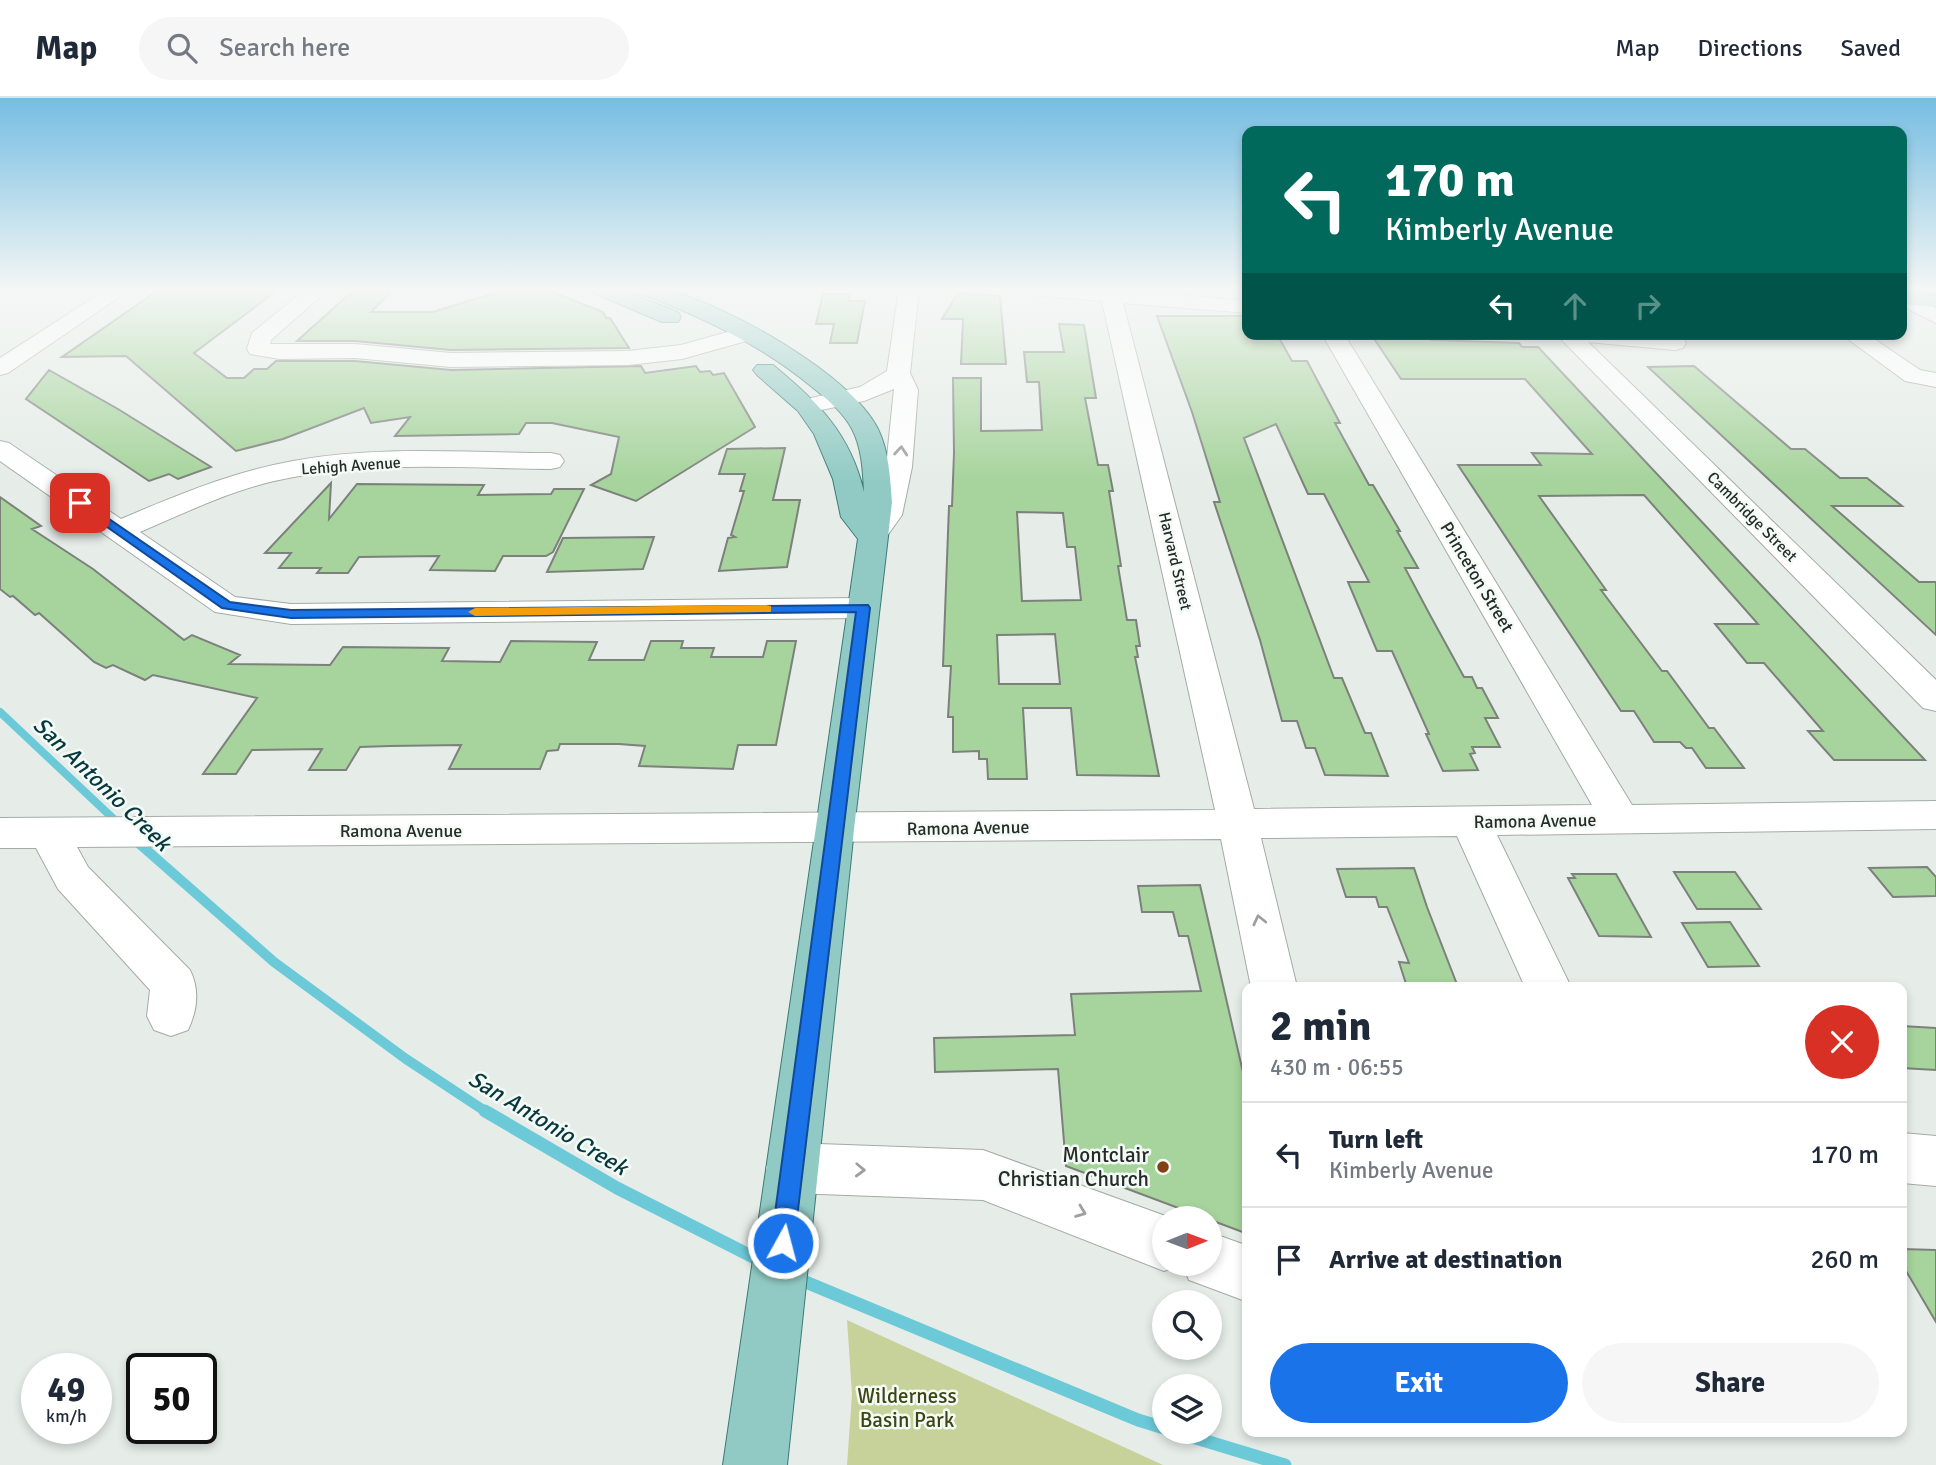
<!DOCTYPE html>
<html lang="en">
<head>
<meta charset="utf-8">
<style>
	body { margin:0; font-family:Signika,sans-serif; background:#f6f6f7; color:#1f2937; height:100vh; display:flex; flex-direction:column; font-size:26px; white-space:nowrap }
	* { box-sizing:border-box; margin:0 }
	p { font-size:23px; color:#747a83 }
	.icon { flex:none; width:38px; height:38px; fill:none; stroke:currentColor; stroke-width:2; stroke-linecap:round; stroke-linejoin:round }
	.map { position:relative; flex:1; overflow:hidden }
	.drawer { position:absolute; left:1242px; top:884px; width:665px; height:455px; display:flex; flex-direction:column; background:#fff; border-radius:14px; box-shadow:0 4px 10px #0003 }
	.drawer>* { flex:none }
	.guide { position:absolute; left:1242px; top:28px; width:665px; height:214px; border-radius:14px; box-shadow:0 4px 10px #0003; background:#00695c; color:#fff; overflow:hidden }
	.needle { width:46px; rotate:89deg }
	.fabs { position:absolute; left:1152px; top:1108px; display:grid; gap:14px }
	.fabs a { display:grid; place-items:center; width:70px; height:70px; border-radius:50%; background:#fff; box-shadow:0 4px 10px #0003; font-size:35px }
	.speed { position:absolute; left:21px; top:1255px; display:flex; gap:14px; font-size:35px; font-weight:700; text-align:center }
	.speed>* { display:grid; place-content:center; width:91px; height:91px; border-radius:50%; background:#fff; box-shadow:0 4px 10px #0003; line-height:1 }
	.speed small { font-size:18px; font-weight:400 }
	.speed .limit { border:4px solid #111; border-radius:10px; background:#fff; color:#111 }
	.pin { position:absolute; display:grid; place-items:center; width:60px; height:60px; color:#fff; margin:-30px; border-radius:14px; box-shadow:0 4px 10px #0006 }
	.me { position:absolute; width:77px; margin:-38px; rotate:7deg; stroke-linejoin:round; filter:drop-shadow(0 0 5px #0008) }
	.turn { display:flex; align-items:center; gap:24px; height:147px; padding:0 28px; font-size:32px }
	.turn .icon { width:91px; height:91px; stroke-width:2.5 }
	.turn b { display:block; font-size:49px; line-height:60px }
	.lanes { display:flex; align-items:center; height:66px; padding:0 28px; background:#0003; justify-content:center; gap:35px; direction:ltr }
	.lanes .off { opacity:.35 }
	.round { display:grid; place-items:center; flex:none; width:74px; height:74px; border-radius:37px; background:#f6f6f7 }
	.overview { display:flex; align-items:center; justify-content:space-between; height:119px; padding:0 28px }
	h1 { font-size:42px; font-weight:800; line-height:52px }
	.primary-button { display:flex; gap:14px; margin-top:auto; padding:14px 28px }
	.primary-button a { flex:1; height:80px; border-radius:42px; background:#1a73e8; color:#fff; font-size:28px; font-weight:800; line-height:80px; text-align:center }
	.primary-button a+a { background:#f6f6f7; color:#1f2937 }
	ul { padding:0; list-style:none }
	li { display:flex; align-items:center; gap:21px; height:105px; padding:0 28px; border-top:2px solid #e0e1e3 }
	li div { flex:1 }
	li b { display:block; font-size:26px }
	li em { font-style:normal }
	header { display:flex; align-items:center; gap:42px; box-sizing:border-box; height:98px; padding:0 35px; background:#fff; border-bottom:2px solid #e0e1e3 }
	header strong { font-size:33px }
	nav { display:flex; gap:38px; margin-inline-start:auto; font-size:24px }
	.search { width:490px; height:63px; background:#f6f6f7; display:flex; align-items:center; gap:18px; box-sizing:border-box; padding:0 24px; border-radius:38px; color:#747a83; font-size:26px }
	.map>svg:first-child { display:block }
	.green { fill:#c7d29a }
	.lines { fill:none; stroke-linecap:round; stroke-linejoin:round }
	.stream-far2 { stroke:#6ccad8; stroke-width:8 }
	.stream-far1 { stroke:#6ccad8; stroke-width:10 }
	.stream { stroke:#6ccad8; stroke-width:13 }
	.building { fill:#a6d49c; stroke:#7d817c; stroke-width:2; fill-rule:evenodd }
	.minor-casing { stroke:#a4aba7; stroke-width:2 }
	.major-casing { stroke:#3c7b74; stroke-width:2 }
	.minor { fill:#fff; fill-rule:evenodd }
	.major { fill:#91cac4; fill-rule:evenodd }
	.oneway { stroke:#9ea09f }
	.route { fill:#1a73e8; stroke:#114b97; stroke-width:2 }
	.slow { fill:#f59e0b }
	.poi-dot { fill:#854116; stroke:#f3fbf7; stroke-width:2.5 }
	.labels { text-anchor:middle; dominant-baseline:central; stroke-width:5; stroke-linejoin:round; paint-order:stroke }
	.far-street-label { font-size:16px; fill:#282b29; stroke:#f3fbf7 }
	.street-label { font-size:18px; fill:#282b29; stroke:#f3fbf7 }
	.near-poi-label { font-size:21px; fill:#282b29; stroke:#f3fbf7; text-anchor:end }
	.near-park-label { font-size:21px; fill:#3e4513; stroke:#f3fbf7 }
	.near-water-label { font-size:23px; font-style:italic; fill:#09373e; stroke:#f3fbf7 }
</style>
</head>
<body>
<header>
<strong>Map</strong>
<div class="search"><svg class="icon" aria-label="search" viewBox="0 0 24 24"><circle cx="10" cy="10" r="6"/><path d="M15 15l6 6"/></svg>Search here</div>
<nav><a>Map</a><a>Directions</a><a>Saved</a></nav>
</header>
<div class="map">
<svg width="1936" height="1367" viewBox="0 0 1936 1367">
	<rect width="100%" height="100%" fill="#e6ede9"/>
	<path class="green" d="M 847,1222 L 1163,1367 L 847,1367 L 852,1296 Z"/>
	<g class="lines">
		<path class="stream-far2" d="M 0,614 L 119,726"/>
		<path class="stream-far1" d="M 134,741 L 274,864 L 406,961 L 488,1015"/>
		<path class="stream" d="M 485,1013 L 617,1090 L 761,1163
			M 796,1180 L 1138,1322 L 1164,1330
			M 1176,1334 L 1285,1367"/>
	</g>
	<path class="building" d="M 160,191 L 279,191 L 194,255 L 227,280 L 244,280 L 254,271 L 267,271 L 276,263 L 355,263 L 451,272 L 641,268 L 645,275 L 696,268 L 700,274 L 710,273 L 713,277 L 724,275 L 755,329 L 636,403 L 591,387 L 611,376 L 619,339 L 552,325 L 526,325 L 519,336 L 395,338 L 410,319 L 371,325 L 364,310 L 283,341 L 236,353 L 126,258 L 62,259 Z
		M 355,191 L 394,191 L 371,214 L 433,214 L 507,191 L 545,191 L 603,214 L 606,220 L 610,220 L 629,250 L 451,252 L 355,243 L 297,243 Z
		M 958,195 L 1000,198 L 1006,266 L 961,266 L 963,221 L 942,221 Z
		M 823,196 L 850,196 L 849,203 L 865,203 L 857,245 L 830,245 L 834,226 L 816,226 Z
		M 1157,218 L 1248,218 L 1248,240 L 1279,240 L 1292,263 L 1307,263 L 1340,325 L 1335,325 L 1369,387 L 1373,387 L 1400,433 L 1397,433 L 1418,470 L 1405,470 L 1430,517 L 1464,579 L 1472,579 L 1477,590 L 1482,590 L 1498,620 L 1485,620 L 1500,649 L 1472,649 L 1475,655 L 1470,656 L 1478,672 L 1443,673 L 1426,636 L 1429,636 L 1392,553 L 1377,553 L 1348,484 L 1369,484 L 1324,396 L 1308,396 L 1276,326 L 1244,340 L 1334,580 L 1342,580 L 1365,635 L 1371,635 L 1388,678 L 1325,677 L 1315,650 L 1306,650 L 1297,623 L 1282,623 L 1260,542 L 1214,404 L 1220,404 L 1192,314 Z
		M 1059,226 L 1084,227 L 1096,300 L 1085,300 L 1098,367 L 1108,367 L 1113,393 L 1109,393 L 1121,468 L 1118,468 L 1127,522 L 1136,522 L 1140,548 L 1136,548 L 1138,559 L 1135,559 L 1159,678 L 1077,677 L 1071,610 L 1023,610 L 1027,681 L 988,681 L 987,661 L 979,661 L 979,653 L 953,654 L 953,619 L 948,619 L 951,568 L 943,568 L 949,408 L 952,408 L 954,355 L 953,280 L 981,280 L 981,333 L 1042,332 L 1039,284 L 1027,284 L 1024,254 L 1064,254 ZM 1017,414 L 1063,415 L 1067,449 L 1075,449 L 1081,502 L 1022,503 ZM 1055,536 L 1060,586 L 999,586 L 997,537 Z
		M 1371,236 L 1427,236 L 1431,242 L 1519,245 L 1522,249 L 1538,249 L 1925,662 L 1834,662 L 1808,633 L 1823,633 L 1764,565 L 1747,565 L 1715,526 L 1758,526 L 1644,397 L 1539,398 L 1606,492 L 1601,492 L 1662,573 L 1667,573 L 1709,630 L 1714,630 L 1744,670 L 1706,670 L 1692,650 L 1686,650 L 1680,644 L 1654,644 L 1634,613 L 1621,613 L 1458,367 L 1541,367 L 1532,355 L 1592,356 L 1525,281 L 1401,281 Z
		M 1694,268 L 1791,351 L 1805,351 L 1840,380 L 1867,380 L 1902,408 L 1832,408 L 1919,484 L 1936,484 L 1936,537 L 1648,269 Z
		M 49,272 L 118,311 L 211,369 L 178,381 L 169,376 L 149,383 L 26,301 Z
		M 785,350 L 773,402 L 800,402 L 787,469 L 719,473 L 728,440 L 735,439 L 731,437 L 744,393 L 740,393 L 745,376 L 719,376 L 727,351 Z
		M 331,385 L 329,421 L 357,386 L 484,387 L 478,397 L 551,396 L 554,391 L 584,391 L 553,454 L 546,458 L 503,458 L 495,473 L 430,472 L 439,458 L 359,459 L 348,475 L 317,475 L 321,470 L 279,470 L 291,455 L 265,455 Z
		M 0,399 L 41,428 L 32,431 L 93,471 L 184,542 L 192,537 L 240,557 L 229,566 L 330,567 L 343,549 L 449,550 L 442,563 L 500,564 L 511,543 L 597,544 L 589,562 L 644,562 L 651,543 L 683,543 L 681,550 L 714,550 L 711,559 L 763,559 L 767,543 L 796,543 L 776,647 L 738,647 L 733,671 L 639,668 L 645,648 L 619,646 L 560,646 L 558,652 L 547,653 L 540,671 L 449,671 L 461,647 L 390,648 L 360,649 L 346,672 L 309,672 L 322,651 L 252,652 L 236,676 L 203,676 L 257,600 L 153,577 L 145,582 L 113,567 L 106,570 L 94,564 L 39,515 L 35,517 L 13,498 L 10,499 L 0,491 Z
		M 654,439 L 643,471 L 547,474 L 563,440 Z
		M 1927,769 L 1936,779 L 1936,798 L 1893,799 L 1869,770 Z
		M 1414,770 L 1427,809 L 1458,889 L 1407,889 L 1399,864 L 1409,865 L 1387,809 L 1379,809 L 1376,799 L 1346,799 L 1337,771 Z
		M 1674,774 L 1735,774 L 1761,811 L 1697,811 Z
		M 1572,776 L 1616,776 L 1651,839 L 1599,838 L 1568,780 L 1575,780 Z
		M 1200,787 L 1248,996 L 1248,1136 L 1066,1068 L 1058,971 L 935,974 L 934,940 L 1075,937 L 1071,896 L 1201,893 L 1188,838 L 1179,838 L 1173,814 L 1142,814 L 1138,788 Z
		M 1730,824 L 1759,868 L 1708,869 L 1682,825 Z
		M 1902,928 L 1936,930 L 1936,972 L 1902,970 Z
		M 1902,1151 L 1936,1152 L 1936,1224 L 1902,1166 Z"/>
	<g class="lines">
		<defs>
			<path id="minor" d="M 107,191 L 131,191 L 8,275 L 0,277 L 0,260 Z
				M 306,191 L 329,191 L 271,242 L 270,246 L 355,246 L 451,255 L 628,253 L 681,247 L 749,228 L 757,230 L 760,235 L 757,240 L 682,261 L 628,267 L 451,269 L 355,260 L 280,261 L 250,256 L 247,251 L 252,235 Z
				M 899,191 L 919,191 L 910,275 L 918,292 L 912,369 L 902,417 L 882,445 L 872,448 L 862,445 L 857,439 L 874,416 L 886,369 L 894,291 L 864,303 L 807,315 L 798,313 L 795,308 L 798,303 L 860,289 L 887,273 Z
				M 1021,191 L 1110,191 L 1248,203 L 1248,215 L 1123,205 L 1254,711 L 1592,707 L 1322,236 L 1344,236 L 1632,707 L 1936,703 L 1936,731 L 1497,737 L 1571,889 L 1525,889 L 1457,738 L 1261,740 L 1297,889 L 1251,889 L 1221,741 L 77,749 L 88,769 L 190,872 C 200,892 197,913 188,932 L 171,938 L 154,932 L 147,918 L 150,892 L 58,791 L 36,750 L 0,750 L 0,720 L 1215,712 L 1102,203 L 1031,197 Z
				M 1902,193 L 1936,210 L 1936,225 L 1902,208 Z
				M 1556,236 L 1651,236 L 1683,240 L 1686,245 L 1683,250 L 1675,252 L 1588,244 L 1936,582 L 1936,613 L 1923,610 Z
				M 1841,236 L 1867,236 L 1920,272 L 1936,275 L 1936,289 L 1905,283 Z
				M 0,343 L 9,345 L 121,421 C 177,397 233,374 293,363 C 378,347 466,355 551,355 L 560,357 L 564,363 L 560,369 L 551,371 C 460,370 364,362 274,383 C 228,394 184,415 140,434 L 235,499 L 291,506 L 863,500 L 874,503 L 879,510 L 874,517 L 863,520 L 291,526 L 215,514 L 0,363 Z
				M 1902,1035 L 1936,1038 L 1936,1088 L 1902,1085 Z
				M 792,1045 L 983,1052 L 1171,1120 L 1164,1120 L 1164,1166 L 1182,1166 L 1164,1173 L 983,1102 L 792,1095 L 773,1088 L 766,1070 L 773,1052 Z
				M 1209,1134 L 1248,1148 L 1248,1204 L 1189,1182 L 1182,1166 L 1209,1166 Z"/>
			<path id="major" d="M 590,191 L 619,191 L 678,214 L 681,219 L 678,224 L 662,224 L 593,195 Z
				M 636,191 C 646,191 658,190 668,192 C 727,208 850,275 878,331 C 889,354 890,379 892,404 L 854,731 L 787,1367 L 723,1367 L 858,441 L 841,419 L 833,381 L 814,336 L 798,313 L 757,277 L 753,272 L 757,267 L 773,267 C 818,304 850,335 864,394 C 863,373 862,350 852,331 C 843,314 827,301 812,289 C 760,246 702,219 639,195 Z
				M 1902,194 L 1936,197 L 1936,209 L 1902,206 Z"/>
		</defs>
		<use href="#minor" class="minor-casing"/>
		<use href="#major" class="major-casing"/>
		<use href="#minor" class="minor"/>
		<use href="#major" class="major"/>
	</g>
	<defs><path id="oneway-chevron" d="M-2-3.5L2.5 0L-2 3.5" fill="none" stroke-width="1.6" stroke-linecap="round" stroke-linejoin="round" transform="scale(1.75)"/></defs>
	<g class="oneway">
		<use href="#oneway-chevron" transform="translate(901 353) rotate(-85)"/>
		<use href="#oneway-chevron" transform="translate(1259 822) rotate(-103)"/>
		<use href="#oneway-chevron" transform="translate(860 1072) rotate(2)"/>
		<use href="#oneway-chevron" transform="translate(1081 1114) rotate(21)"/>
	</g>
	<linearGradient id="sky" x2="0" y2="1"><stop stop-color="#76bde2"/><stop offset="0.5" stop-color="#f4f7f5"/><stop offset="1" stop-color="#f4f7f5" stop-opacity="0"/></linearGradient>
	<rect width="1936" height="383" fill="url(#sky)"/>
	<path class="route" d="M 80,401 L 230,504 L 291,512 L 868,507 L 870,510 L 794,1145 L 791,1153 L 783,1156 L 774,1153 L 771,1145 L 856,514 L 291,520 L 222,510 L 76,407 L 74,405 Z"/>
	<path class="slow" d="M 766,507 L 771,508 L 771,514 L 475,518 L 468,514 L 475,510 Z"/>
	<circle class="poi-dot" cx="1163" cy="1069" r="7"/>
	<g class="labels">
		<g class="far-street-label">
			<text transform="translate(351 368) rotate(-4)">Lehigh Avenue</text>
			<text transform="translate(1752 419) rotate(45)">Cambridge Street</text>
			<text transform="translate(1175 463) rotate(77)">Harvard Street</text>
		</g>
		<g class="street-label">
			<text transform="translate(1477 479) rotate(59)">Princeton Street</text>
			<text transform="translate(1535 723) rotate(-1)">Ramona Avenue</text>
			<text transform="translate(968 730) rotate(-1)">Ramona Avenue</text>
			<text x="401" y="733">Ramona Avenue</text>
		</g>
		<g class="near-poi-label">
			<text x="1149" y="1057">Montclair<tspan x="1149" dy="24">Christian Church</tspan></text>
		</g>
		<g class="near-park-label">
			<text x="907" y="1298">Wilderness<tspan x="907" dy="24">Basin Park</tspan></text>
		</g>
		<g class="near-water-label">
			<text transform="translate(102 686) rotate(44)">San Antonio Creek</text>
			<text transform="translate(548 1025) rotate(31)">San Antonio Creek</text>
		</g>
	</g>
</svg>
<div class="fabs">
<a><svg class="needle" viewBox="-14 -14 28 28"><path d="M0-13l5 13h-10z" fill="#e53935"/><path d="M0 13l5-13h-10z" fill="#747a83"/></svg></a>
<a><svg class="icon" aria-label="search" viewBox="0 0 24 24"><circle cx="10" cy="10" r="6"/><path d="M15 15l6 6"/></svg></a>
<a><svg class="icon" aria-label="layers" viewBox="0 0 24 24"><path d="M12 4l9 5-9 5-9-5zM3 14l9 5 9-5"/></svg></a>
</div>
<div class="speed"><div>49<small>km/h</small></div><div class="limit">50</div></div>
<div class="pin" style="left:80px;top:405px;background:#d93025"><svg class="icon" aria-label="arrive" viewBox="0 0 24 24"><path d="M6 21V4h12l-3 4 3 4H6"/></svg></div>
<svg class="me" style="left:783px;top:1145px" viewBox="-20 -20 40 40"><circle r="17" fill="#1a73e8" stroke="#fff" stroke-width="3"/><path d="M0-11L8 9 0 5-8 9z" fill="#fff"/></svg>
<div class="guide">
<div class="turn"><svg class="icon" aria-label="left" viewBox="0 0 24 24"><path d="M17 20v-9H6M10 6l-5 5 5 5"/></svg><div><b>170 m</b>Kimberly Avenue</div></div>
<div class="lanes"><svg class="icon" aria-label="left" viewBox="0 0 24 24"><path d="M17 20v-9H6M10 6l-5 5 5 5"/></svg><svg class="icon off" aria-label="ahead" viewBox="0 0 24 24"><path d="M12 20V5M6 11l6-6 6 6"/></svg><svg class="icon off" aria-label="right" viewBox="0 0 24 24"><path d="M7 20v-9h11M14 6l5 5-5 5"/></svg></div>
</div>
<section class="drawer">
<div class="overview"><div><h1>2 min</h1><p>430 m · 06:55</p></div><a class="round" style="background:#d93025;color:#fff"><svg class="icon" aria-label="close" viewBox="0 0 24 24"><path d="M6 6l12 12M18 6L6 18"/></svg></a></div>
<ul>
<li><svg class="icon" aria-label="left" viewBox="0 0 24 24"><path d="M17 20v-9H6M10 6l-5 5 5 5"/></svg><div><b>Turn left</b><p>Kimberly Avenue</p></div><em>170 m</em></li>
<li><svg class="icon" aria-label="arrive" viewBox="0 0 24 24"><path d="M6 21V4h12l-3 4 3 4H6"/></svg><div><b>Arrive at destination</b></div><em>260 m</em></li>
</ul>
<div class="primary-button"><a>Exit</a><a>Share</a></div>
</section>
</div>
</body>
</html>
